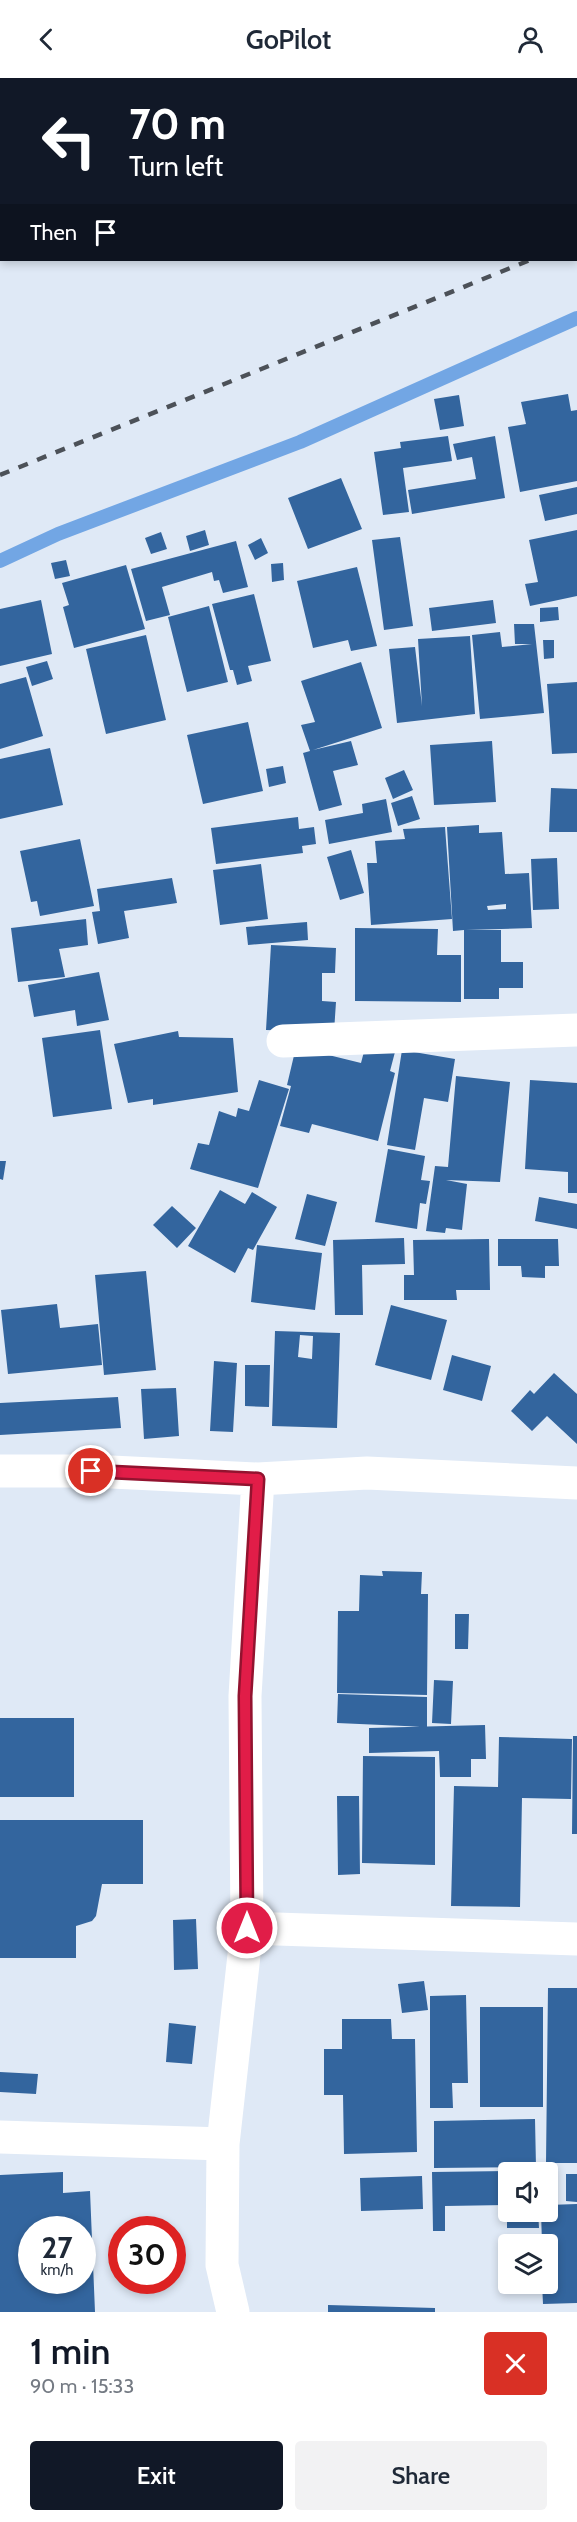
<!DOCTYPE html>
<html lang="en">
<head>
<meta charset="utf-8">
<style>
	body { margin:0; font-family:Cabin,sans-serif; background:#f2f2f3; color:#1f2937; height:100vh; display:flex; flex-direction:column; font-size:22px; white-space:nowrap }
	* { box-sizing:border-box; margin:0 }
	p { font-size:20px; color:#747a83 }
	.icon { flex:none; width:33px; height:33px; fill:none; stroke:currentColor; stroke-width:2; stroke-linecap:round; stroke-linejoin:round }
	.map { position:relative; height:2234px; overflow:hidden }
	.sheet { display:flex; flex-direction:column; background:#fff; flex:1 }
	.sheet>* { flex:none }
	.hud { position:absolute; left:0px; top:0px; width:578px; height:183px; box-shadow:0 3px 9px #0003; background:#111827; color:#fff; overflow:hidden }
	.controls { position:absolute; left:498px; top:2084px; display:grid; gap:12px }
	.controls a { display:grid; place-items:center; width:60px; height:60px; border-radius:6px; background:#fff; box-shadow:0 3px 9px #0003; font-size:30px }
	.speed { position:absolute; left:18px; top:2138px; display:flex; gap:12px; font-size:30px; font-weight:700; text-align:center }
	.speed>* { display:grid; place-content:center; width:78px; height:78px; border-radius:50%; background:#fff; box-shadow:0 3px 9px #0003; line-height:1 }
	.speed small { font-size:15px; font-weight:400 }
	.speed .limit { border:9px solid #d22; background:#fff; color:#111 }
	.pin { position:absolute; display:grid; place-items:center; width:51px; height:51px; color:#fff; margin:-26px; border:3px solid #fff; border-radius:50%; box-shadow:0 2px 6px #0007 }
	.me { position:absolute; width:66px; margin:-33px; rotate:0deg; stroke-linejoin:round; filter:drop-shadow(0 0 4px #0008) }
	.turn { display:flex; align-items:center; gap:21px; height:126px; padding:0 30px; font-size:27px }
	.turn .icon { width:78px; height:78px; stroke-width:2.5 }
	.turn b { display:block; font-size:42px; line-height:51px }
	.then { display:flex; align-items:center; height:57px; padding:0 30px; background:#0003; gap:12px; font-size:22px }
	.round { display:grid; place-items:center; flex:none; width:63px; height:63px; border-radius:6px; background:#f2f2f3 }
	.overview { display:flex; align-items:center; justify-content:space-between; height:102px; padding:0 30px }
	h1 { font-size:36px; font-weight:600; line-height:45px; color:#111827 }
	.primary-button { display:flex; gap:12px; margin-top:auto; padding:12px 30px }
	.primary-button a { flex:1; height:69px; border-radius:6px; background:#111827; color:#fff; font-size:24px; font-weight:600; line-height:69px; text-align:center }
	.primary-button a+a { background:#f2f2f3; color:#1f2937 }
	header { display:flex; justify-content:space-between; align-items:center; height:78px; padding:0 30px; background:#fff; font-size:27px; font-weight:600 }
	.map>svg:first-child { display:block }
	.built { fill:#cfdef1 }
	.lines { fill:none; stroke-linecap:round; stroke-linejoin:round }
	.stream { stroke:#72a6e4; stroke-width:14 }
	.building { fill:#33659e; fill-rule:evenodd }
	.lane { stroke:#fff; stroke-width:26 }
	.street { stroke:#fff; stroke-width:33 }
	.rail { stroke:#4c5158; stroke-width:4.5; stroke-dasharray:10 10; stroke-linecap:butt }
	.route-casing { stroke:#92132f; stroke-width:15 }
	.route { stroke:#e11d48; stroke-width:10 }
</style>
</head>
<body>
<header><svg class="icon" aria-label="back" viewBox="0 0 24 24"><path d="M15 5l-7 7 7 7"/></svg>GoPilot<svg class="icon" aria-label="person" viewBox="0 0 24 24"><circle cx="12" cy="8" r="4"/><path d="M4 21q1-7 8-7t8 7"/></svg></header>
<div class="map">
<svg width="577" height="2234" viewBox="0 0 577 2234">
	<rect width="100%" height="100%" fill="#dfe9f6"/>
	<path class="built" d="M 0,0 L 448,0 L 2,2 L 2,182 L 0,182 Z"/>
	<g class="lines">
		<path class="stream" d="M 410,2 L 414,0
			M 0,173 L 2,173
			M 0,483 L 58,456 L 300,364 L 577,240"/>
	</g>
	<path class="building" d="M 568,316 L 571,333 L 577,332 L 577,403 L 520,414 L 508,349 L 526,346 L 521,324 Z
		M 459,317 L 464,348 L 440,352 L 434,321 Z
		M 448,358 L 452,383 L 403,390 L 409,434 L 383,437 L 374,374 L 401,370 L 400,364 Z
		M 495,358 L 505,420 L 412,436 L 408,412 L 476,401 L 472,379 L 457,382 L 453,366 Z
		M 341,400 L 362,451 L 308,471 L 288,420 Z
		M 577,409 L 577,436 L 545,443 L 539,417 Z
		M 205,452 L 209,467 L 190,473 L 186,458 Z
		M 577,452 L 577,518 L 530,528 L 525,506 L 538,504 L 529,462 Z
		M 161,454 L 167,471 L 151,476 L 145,460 Z
		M 400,459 L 413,548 L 384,552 L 372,462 Z
		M 261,460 L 268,475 L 255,482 L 248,467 Z
		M 236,463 L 248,509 L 223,515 L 219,502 L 214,503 L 212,494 L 162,509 L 170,537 L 146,543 L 131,491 Z
		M 66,482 L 70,498 L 55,501 L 51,485 Z
		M 283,485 L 284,502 L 272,504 L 271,486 Z
		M 126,487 L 145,551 L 74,570 L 63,529 L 69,527 L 62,505 Z
		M 357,489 L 377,568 L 351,573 L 348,562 L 313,570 L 297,503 Z
		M 254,516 L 271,583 L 248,588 L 252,603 L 237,607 L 233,592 L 230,592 L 212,526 Z
		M 41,522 L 52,576 L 0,588 L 0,531 Z
		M 493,522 L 496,545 L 432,553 L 429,530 Z
		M 209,528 L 228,604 L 187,614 L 168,539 Z
		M 558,529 L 559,542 L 540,544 L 540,530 Z
		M 514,546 L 534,546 L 544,635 L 480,641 L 472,557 L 500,554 L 502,569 L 532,566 L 515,566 Z
		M 146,557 L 166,642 L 106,656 L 86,571 Z
		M 470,558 L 475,636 L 397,645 L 389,571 L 415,569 L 422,628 L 418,561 Z
		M 543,562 L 554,562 L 554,580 L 544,581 Z
		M 47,583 L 53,601 L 32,608 L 26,589 Z
		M 361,584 L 382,650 L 313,672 L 351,663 L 358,687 L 333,693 L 342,727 L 319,733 L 303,675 L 310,673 L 301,647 L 315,644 L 301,603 Z
		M 26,599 L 43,658 L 0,671 L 0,606 Z
		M 577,604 L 577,675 L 552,676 L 547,606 Z
		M 248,644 L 263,713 L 203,726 L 187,657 Z
		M 492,663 L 496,724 L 434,727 L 430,667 Z
		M 50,670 L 63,727 L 0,741 L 0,681 Z
		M 283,688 L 286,705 L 269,709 L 266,691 Z
		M 404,692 L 413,712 L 393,721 L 385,700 Z
		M 551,710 L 577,711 L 577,754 L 549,754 Z
		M 412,718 L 420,741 L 398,748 L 391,725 Z
		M 386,721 L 392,754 L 329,766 L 325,742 L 363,735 L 362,726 Z
		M 298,739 L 299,751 L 314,749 L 316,766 L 302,768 L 303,775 L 216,786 L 211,750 Z
		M 479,747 L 479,755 L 502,754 L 505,796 L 529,795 L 532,850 L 466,852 L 501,852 L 501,884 L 523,884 L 523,910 L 499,910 L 499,921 L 464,921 L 464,852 L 453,853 L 447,749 ZM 506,826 L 506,831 L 488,832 L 487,828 Z
		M 445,749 L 452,841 L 371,847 L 367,785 L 377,785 L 375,763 L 405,761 L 403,751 Z
		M 80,761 L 94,828 L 40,838 L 37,823 L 31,824 L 20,773 Z
		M 351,772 L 364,815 L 340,822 L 327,779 Z
		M 557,780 L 559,831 L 533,832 L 531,781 Z
		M 261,786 L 268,841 L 220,847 L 213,792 Z
		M 172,800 L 177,825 L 124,833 L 129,860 L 98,866 L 92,834 L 100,833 L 97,811 Z
		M 86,841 L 88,867 L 59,871 L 65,899 L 18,904 L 11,850 Z
		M 307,844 L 308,862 L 248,867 L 246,849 Z
		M 355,850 L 438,851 L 437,877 L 461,877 L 461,924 L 355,923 Z
		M 271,867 L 336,870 L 335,895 L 322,895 L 322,923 L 336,924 L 334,954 L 266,952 Z
		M 99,894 L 109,942 L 77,948 L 75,932 L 34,939 L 28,907 Z
		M 100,952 L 112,1031 L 53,1039 L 42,960 Z
		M 178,953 L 179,959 L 233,960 L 238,1014 L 153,1027 L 153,1021 L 128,1025 L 114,966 Z
		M 366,966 L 395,974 L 390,993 L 395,995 L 378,1063 L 312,1046 L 309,1055 L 280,1048 L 291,1008 L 287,1007 L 296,969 L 361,985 Z
		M 402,972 L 455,981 L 448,1024 L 424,1020 L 415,1072 L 387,1067 Z
		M 456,998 L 510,1004 L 500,1104 L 446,1102 L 467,1106 L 462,1152 L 446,1150 L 445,1155 L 426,1153 L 435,1088 L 448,1089 Z
		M 259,1002 L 289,1011 L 258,1110 L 190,1091 L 198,1065 L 209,1067 L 219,1033 L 236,1039 L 238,1030 L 249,1033 Z
		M 530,1002 L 577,1005 L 577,1115 L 568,1115 L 568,1094 L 525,1091 Z
		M 388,1071 L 425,1078 L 421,1102 L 430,1103 L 426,1126 L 420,1125 L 417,1151 L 375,1144 Z
		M 0,1083 L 6,1083 L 3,1102 L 0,1101 Z
		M 220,1112 L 245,1126 L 252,1114 L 277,1129 L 253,1172 L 248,1170 L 235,1195 L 188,1168 Z
		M 307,1116 L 337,1124 L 325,1168 L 295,1161 Z
		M 539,1119 L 577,1126 L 577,1151 L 535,1143 Z
		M 172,1128 L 196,1150 L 177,1170 L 153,1147 Z
		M 404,1160 L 405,1186 L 362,1187 L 363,1237 L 335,1237 L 333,1162 Z
		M 489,1161 L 490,1212 L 456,1212 L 457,1222 L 404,1222 L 404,1197 L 414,1197 L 413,1162 Z
		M 498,1161 L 558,1161 L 559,1188 L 545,1188 L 545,1200 L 522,1199 L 521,1188 L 498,1188 Z
		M 257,1167 L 322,1175 L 315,1232 L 251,1224 Z
		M 146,1193 L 156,1292 L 104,1297 L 95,1197 Z
		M 57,1226 L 60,1250 L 98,1246 L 102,1287 L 8,1296 L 1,1232 Z
		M 391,1227 L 447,1242 L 431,1302 L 375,1287 Z
		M 275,1253 L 340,1255 L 337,1350 L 272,1348 ZM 300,1257 L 313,1258 L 312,1281 L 298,1279 Z
		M 452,1277 L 491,1288 L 482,1323 L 443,1312 Z
		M 214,1283 L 237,1285 L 233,1354 L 210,1353 Z
		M 245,1287 L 270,1287 L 269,1329 L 245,1328 Z
		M 554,1295 L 577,1316 L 577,1366 L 547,1338 L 532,1353 L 511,1333 L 530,1312 L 534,1316 Z
		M 176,1310 L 179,1358 L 144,1361 L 141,1311 Z
		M 118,1319 L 121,1350 L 0,1357 L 0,1325 Z
		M 382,1493 L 422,1494 L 421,1516 L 428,1516 L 427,1617 L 337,1615 L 338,1533 L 359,1533 L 360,1497 L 383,1498 Z
		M 455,1536 L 469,1536 L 468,1571 L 455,1571 Z
		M 434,1602 L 453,1603 L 451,1646 L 432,1645 Z
		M 338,1616 L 427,1619 L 427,1649 L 337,1645 Z
		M 0,1640 L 74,1640 L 74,1719 L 0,1719 Z
		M 485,1647 L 486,1681 L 471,1681 L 471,1699 L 440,1699 L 439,1673 L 369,1675 L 369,1650 Z
		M 573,1658 L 577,1658 L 577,1756 L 572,1756 Z
		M 499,1659 L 572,1661 L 571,1721 L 522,1720 L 520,1829 L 451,1828 L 454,1708 L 498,1709 Z
		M 363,1678 L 435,1679 L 435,1787 L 362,1785 Z
		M 337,1718 L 359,1718 L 360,1796 L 338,1797 Z
		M 0,1742 L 143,1742 L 143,1806 L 102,1806 L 96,1838 L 92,1843 L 76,1848 L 76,1880 L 0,1880 Z
		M 196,1841 L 198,1891 L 174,1892 L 173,1842 Z
		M 424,1903 L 428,1932 L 402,1935 L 398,1906 Z
		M 548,1910 L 577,1910 L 577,2085 L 546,2085 Z
		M 466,1917 L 468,2005 L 452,2005 L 453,2030 L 430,2030 L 430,1918 Z
		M 480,1929 L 543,1929 L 543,2029 L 480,2029 Z
		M 342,1941 L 391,1941 L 392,1961 L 415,1961 L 417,2074 L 344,2076 L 343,2017 L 324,2017 L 324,1971 L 342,1971 Z
		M 169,1945 L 196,1948 L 192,1986 L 166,1984 Z
		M 0,1994 L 38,1996 L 36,2016 L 0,2014 Z
		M 535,2041 L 536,2089 L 434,2090 L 434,2043 Z
		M 508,2093 L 508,2132 L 506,2127 L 445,2128 L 445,2153 L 433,2153 L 432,2094 Z
		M 63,2094 L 63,2115 L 90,2113 L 95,2234 L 0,2234 L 0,2097 ZM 32,2151 L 82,2151 L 82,2202 L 32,2202 Z
		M 566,2096 L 577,2096 L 577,2124 L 566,2123 Z
		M 422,2098 L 423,2131 L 361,2133 L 360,2100 Z
		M 577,2126 L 577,2225 L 543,2226 L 542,2205 L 548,2205 L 548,2166 L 542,2166 L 541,2133 L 548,2133 L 548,2127 Z
		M 507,2133 L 538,2133 L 539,2150 L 507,2150 Z
		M 328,2227 L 435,2230 L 435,2234 L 328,2234 Z"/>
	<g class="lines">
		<path class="lane" d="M 350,2 L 354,0
			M 0,150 L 2,149"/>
		<path class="street" d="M 283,963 L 577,952
			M 0,1393 L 91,1393 L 258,1401 L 367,1395 L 577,1405
			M 247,1850 L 577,1861
			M 0,2059 L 223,2066
			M 233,2234 L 222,2187 L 223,2066 L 247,1850 L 245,1618 L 258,1401"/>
		<path class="rail" d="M 576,163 L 577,162
			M 0,397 L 530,182"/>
	</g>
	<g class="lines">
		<defs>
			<path id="route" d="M 91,1393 L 258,1401 L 245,1618 L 247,1850"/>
		</defs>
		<use href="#route" class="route-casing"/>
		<use href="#route" class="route"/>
	</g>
</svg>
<div class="controls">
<a><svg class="icon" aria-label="sound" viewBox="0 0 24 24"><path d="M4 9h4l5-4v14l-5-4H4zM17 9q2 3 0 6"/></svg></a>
<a><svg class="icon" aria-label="layers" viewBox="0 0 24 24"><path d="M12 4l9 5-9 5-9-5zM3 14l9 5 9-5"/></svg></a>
</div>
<div class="speed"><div>27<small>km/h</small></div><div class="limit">30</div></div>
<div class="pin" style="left:91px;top:1393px;background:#d93025"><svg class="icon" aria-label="arrive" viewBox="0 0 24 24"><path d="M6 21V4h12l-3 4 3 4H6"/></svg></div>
<svg class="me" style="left:247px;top:1850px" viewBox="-20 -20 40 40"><circle r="17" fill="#e11d48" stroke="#fff" stroke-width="3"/><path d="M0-11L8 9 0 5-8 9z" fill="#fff"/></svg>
<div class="hud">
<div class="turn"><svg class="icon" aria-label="left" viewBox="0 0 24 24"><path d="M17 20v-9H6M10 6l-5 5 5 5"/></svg><div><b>70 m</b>Turn left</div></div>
<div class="then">Then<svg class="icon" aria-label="arrive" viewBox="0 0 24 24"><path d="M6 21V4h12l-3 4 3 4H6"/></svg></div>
</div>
</div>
<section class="sheet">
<div class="overview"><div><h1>1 min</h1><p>90 m · 15:33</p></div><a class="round" style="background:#d93025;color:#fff"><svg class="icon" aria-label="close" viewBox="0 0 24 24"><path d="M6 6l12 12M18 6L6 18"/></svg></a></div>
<div class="primary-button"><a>Exit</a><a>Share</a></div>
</section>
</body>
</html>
